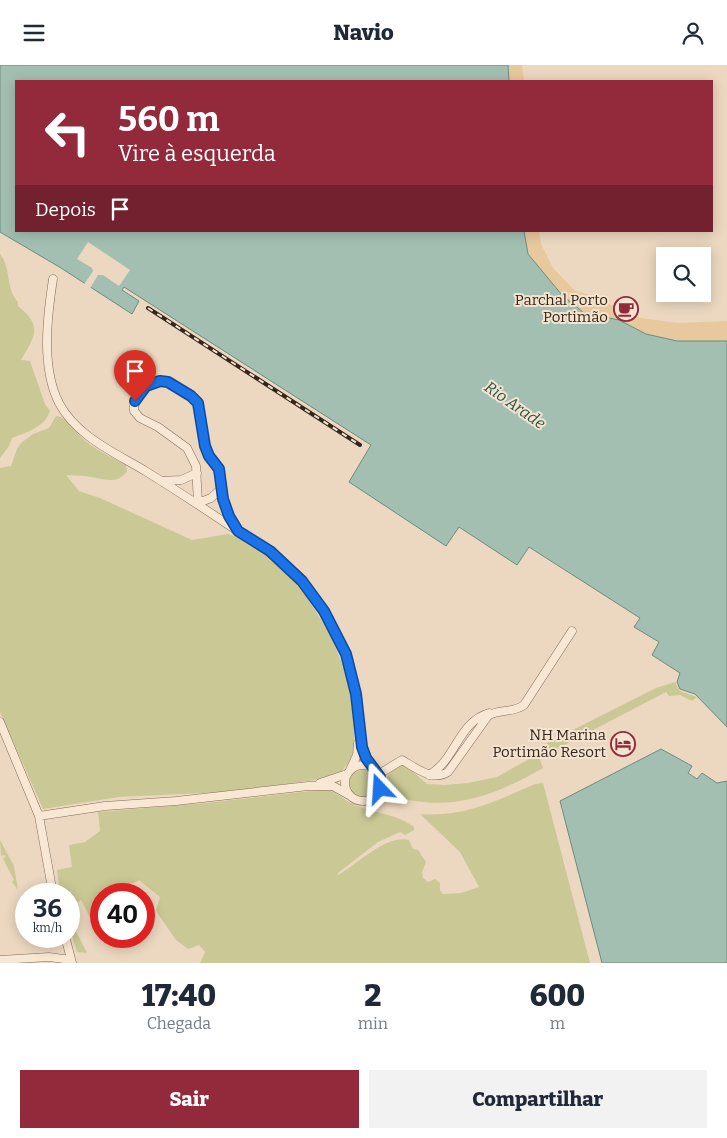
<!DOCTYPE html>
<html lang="pt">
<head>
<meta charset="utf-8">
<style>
	body { margin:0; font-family:Bitter,serif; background:#f2f2f3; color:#1f2937; height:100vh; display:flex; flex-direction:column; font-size:19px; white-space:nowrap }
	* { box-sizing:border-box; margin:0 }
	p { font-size:16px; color:#747a83 }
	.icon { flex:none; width:28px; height:28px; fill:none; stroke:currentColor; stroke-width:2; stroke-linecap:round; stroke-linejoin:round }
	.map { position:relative; height:898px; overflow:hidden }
	.details { display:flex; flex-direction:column; background:#fff; flex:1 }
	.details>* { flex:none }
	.guide { position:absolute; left:15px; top:15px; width:698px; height:152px; border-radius:0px; box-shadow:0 2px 12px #0003; background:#922a3b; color:#fff; overflow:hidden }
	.buttons { position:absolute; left:656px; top:182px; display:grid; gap:10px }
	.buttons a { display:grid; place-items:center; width:55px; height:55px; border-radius:0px; background:#fff; box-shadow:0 2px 12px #0003; font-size:25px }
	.speed { position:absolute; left:15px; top:818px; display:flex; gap:10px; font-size:25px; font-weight:700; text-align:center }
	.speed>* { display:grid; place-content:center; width:65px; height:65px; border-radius:50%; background:#fff; box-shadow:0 2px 12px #0003; line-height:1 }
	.speed small { font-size:12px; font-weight:400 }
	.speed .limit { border:8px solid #d22; background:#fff; color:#111 }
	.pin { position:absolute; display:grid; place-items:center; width:42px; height:42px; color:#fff; margin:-51px -21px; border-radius:50% 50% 50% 0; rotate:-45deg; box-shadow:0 0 5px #0007 }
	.pin .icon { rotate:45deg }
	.me { position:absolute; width:55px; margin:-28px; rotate:340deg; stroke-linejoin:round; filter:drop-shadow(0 0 4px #0008) }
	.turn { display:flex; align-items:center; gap:18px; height:105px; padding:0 20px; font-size:22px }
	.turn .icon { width:65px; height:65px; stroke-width:2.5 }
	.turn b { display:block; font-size:35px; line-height:42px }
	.then { display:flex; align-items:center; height:48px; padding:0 20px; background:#0003; gap:10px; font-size:19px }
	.eta { display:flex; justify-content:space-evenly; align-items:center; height:85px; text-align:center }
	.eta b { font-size:30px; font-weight:800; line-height:35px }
	.cta { display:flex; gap:10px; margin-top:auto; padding:10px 20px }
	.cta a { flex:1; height:58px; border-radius:0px; background:#922a3b; color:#fff; font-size:20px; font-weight:800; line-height:58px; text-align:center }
	.cta a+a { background:#f2f2f3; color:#1f2937 }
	header { display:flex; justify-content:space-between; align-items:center; height:65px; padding:0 20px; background:#fff; font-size:22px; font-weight:800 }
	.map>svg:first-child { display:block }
	.green { fill:#cac895 }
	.sand { fill:#e8c99d }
	.water { fill:#a3bfb2; stroke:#6b8c7e }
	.pier { fill:#ecd8c0 }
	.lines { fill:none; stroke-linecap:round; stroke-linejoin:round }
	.minor-casing { stroke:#856959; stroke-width:9 }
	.minor { stroke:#f8e7d3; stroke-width:8 }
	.rail-casing { stroke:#35251d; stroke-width:4 }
	.rail { stroke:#f4e4cf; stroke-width:2; stroke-dasharray:5.5; stroke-linecap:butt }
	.route-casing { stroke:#114b97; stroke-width:12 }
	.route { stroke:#1a73e8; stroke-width:9 }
	.labels { text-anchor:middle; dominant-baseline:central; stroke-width:4; stroke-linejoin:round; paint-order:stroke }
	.poi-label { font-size:15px; fill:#35251d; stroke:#f4e4cf; text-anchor:end }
	.water-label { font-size:16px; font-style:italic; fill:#2c544c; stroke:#f4e4cf }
</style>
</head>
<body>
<header><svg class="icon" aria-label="menu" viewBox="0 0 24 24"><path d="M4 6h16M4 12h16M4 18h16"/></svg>Navio<svg class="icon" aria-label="person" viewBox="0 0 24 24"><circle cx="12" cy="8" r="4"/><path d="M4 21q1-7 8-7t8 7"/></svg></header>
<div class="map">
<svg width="727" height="898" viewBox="0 0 727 898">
	<rect width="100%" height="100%" fill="#ecd8c0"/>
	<path class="green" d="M 0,189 C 12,204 5,223 18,237 L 18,241 C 43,261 35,271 21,295 L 30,296 L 45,339 L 50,346 C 45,362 27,367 12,373 L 9,381 L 0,393 Z
		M 56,351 C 69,353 71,362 79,370 C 92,384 110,391 126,400 L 127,406 C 118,420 105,414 91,412 C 82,410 74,411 66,410 L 79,426 L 100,433 L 192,475 L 228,469 L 237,472 L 257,484 L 285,507 L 303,525 L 333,575 L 343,602 L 350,628 L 354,659 L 354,685 L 350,695 L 342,706 L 315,715 L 224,727 L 119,732 L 43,744 L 0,647 L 0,403 L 11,401 L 17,384 L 21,378 L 33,369 L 49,363 Z
		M 675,617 L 680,626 L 697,632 L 692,636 L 680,630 L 669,631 L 666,627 L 545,690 L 541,681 L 656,623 Z
		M 538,689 L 543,703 C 507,724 465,742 423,737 C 415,736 404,735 396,731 C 377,722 387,704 404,699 L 427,719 L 445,720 L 468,718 L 497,712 Z
		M349 719a14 14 0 1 1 28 0a14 14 0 1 1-28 0Z
		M 543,718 L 590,898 L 200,898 L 205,887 L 199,880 L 188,884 L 176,875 L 156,846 L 160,832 L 139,815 C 132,820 127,819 120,822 C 112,825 111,829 101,829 L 101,838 L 94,849 L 97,855 L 93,858 L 81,835 L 76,839 L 76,855 L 74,862 L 87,888 L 77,887 L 69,860 L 69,829 L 60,829 L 57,805 L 72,802 L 69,780 L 85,777 L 100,766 L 98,747 L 206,738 L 328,724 C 338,728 345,736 355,740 C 376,749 395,748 414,762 L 414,765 L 405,770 L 400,767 L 378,777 L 338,808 L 338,810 C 358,799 386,769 409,775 L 413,784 L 418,785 L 426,797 L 422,807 L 423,813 L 428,817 L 435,814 L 440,818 L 440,825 L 443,829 L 461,828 L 479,822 L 460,787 L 420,749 C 462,753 497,736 535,719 Z
		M 0,775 L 14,801 L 18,825 L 12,817 L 14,815 L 3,794 L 6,791 L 4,790 L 1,791 Z"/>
	<path class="sand" d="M 508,0 L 522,0 L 524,16 L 509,16 Z
		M 524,166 L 539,166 L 541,179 L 553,203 L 575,226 L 587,229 L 640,253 L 678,258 L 727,256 L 727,276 L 677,276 L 646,269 L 619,255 L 584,248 L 562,230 L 528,189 Z"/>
	<path class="water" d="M 0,0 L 508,0 L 509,16 L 16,16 L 16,166 L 524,166 L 528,189 L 562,230 L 584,248 L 619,255 L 646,269 L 677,276 L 727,276 L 727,662 L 695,629 L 680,624 L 677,617 L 680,608 L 652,590 L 659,577 L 634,562 L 640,553 L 529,482 L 517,500 L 459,462 L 446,481 L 349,417 L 371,380 L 124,222 L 122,225 L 139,236 L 132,249 L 61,203 L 0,167 Z
		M 661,684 L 692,701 L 688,708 L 697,714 L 702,708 L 717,718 L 727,716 L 727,898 L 602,898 L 560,736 Z"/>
	<path class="pier" d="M 88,177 L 130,205 L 119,221 L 103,210 L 98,210 L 89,225 L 83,221 L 93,206 L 92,203 L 77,194 Z"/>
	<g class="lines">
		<defs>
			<path id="minor" d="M 53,214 C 47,253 41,302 59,338 C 77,372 116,388 147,407 C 179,427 211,448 242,469 C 263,483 285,497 302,516 C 308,524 314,533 319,541 C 338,566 350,597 356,627 C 361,654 356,681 374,703
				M 161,416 L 181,415 L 197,408
				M 198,438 L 196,401 L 187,383 L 158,362 L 140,353 L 134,346 L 134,341 L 141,327 L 153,317 L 168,317 L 191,331 L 198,338 L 205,381 L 209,391 L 219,404 L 223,434 L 229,451 L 236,463
				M 198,438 L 211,433 L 222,423
				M 0,657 L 39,751 L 53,829
				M345 718a18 18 0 1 1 36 0a18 18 0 1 1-36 0Z
				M 350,705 L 357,690 L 358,678
				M 379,709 L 402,695 C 416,703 433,717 448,707 L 488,651 C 499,643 512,649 524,640 L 572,566
				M 429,710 C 456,695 458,657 489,648
				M 320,718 L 347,709
				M 39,751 L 105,741 L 176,736 L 308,721 L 333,721 L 349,730
				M 65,871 L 72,898
				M 0,895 L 49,892 L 71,895"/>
		</defs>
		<use href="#minor" class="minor-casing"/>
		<use href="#minor" class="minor"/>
		<defs>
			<path id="rail" d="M 148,243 L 360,380"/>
		</defs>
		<use href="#rail" class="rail-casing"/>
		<use href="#rail" class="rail"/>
	</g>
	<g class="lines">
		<defs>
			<path id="route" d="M 135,336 L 146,321 L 160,316 L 168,317 L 191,331 L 198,338 L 205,381 L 209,391 L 219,404 L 223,434 L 229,451 L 238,466 L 270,486 L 302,516 L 324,546 L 346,589 L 356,629 L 362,682 L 366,693 L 380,712 L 380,724"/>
		</defs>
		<use href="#route" class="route-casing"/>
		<use href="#route" class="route"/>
	</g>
	<defs>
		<symbol id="cafe-ring" viewBox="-11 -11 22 22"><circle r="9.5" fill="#f4e4cf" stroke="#922a3b" stroke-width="1.5"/><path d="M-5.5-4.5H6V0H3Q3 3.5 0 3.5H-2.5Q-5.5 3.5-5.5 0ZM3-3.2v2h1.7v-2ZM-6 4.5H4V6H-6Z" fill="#922a3b"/></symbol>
		<symbol id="hotel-ring" viewBox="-11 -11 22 22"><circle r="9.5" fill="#f4e4cf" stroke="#922a3b" stroke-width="1.5"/><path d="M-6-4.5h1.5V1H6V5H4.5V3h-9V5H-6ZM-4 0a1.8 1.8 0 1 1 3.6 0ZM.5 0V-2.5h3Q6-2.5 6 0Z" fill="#922a3b"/></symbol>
	</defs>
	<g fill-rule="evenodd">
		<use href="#cafe-ring" x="612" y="230" width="28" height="28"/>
		<use href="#hotel-ring" x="609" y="665" width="28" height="28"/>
	</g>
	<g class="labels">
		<g class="poi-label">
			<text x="608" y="235">Parchal Porto<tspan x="608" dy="17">Portimão</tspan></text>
			<text x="606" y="670">NH Marina<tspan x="606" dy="17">Portimão Resort</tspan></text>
		</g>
		<g class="water-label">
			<text transform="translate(515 340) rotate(35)">Rio Arade</text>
		</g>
	</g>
</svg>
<div class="buttons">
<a><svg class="icon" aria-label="search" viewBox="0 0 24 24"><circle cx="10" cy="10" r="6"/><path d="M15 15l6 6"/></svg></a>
</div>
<div class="speed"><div>36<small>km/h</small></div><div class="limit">40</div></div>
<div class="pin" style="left:135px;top:336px;background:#d93025"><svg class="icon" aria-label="arrive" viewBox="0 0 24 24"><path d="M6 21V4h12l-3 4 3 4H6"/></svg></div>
<svg class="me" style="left:380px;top:724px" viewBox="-20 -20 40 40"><path d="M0-17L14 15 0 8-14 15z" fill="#1a73e8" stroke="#fff" stroke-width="4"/></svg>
<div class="guide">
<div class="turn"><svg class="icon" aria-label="left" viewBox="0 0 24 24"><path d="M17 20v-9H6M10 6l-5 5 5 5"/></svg><div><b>560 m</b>Vire à esquerda</div></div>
<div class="then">Depois<svg class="icon" aria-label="arrive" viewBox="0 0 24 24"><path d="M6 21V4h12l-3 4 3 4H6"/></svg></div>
</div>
</div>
<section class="details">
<div class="eta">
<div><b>17:40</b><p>Chegada</p></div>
<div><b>2</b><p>min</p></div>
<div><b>600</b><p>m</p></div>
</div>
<div class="cta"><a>Sair</a><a>Compartilhar</a></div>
</section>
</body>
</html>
